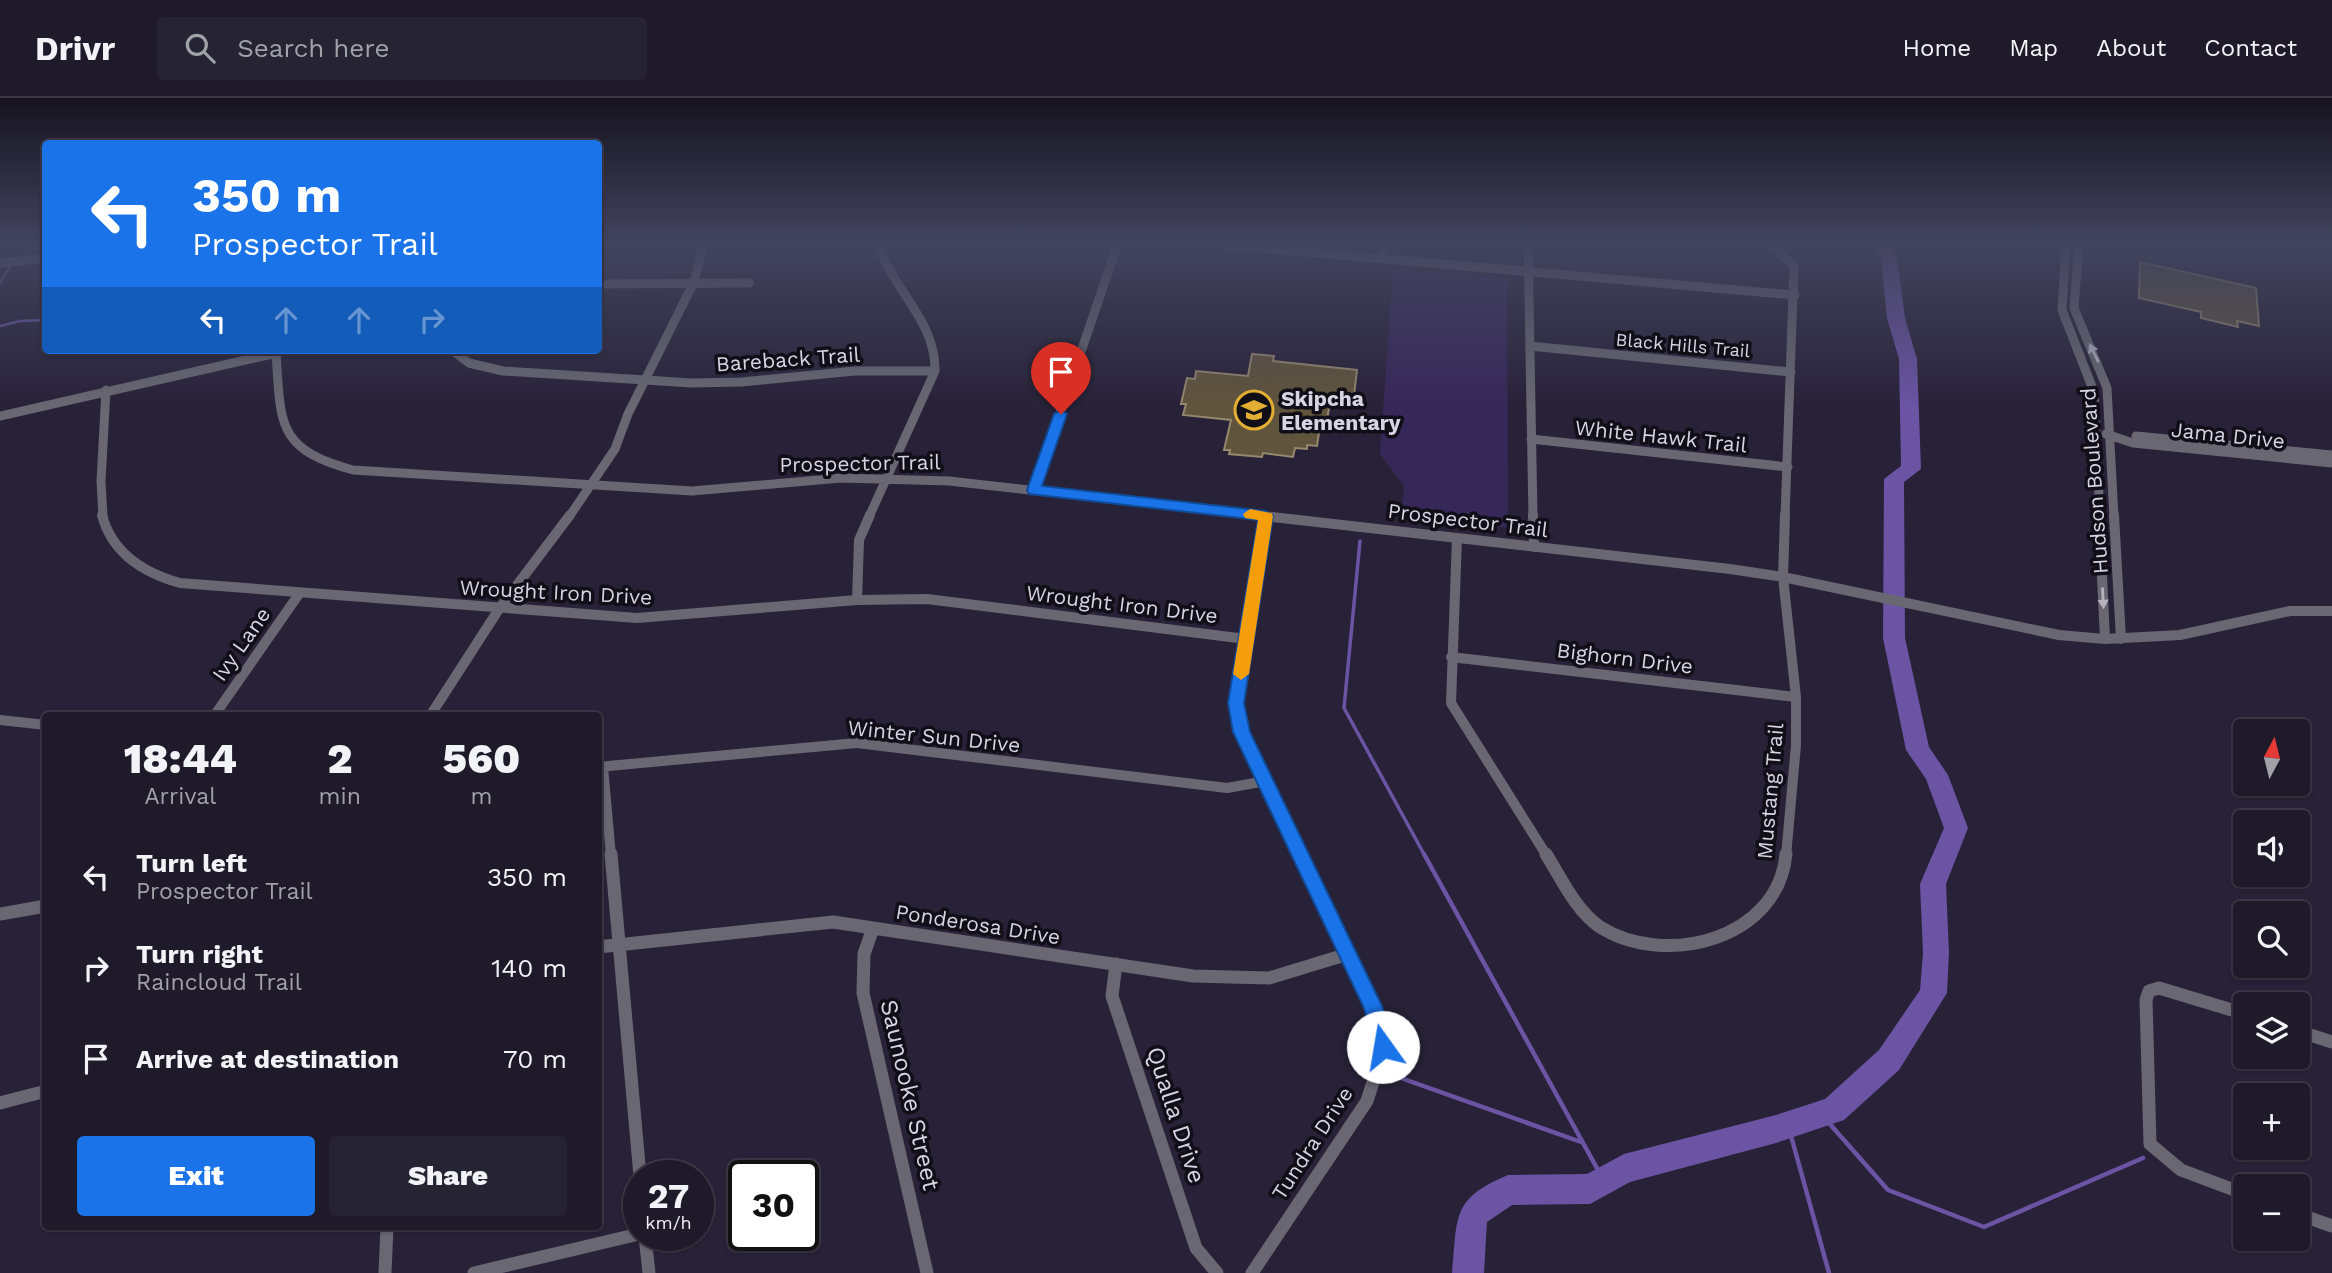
<!DOCTYPE html>
<html lang="en">
<head>
<meta charset="utf-8">
<style>
	body { margin:0; font-family:"Work Sans",sans-serif; background:#262332; color:#f1f3f6; height:100vh; display:flex; flex-direction:column; font-size:26px; white-space:nowrap }
	* { box-sizing:border-box; margin:0 }
	p { font-size:23px; color:#a1a1a8 }
	.icon { flex:none; width:38px; height:38px; fill:none; stroke:currentColor; stroke-width:2; stroke-linecap:round; stroke-linejoin:round }
	.map { position:relative; flex:1; overflow:hidden }
	.side { position:absolute; left:42px; top:614px; width:560px; height:518px; display:flex; flex-direction:column; background:#1e1a2a; border-radius:7px; box-shadow:0 2px 5px #0004,0 0 0 2px #3c3847 }
	.side>* { flex:none }
	.top-card { position:absolute; left:42px; top:42px; width:560px; height:214px; border-radius:7px; box-shadow:0 2px 5px #0004,0 0 0 2px #3c3847; background:#1a73e8; color:#fff; overflow:hidden }
	.needle { width:46px; rotate:7deg }
	.tools { position:absolute; left:2233px; top:621px; display:grid; gap:14px }
	.tools a { display:grid; place-items:center; width:77px; height:77px; border-radius:7px; background:#1e1a2a; box-shadow:0 2px 5px #0004,0 0 0 2px #3c3847; font-size:35px }
	.speed { position:absolute; left:623px; top:1062px; display:flex; gap:14px; font-size:35px; font-weight:700; text-align:center }
	.speed>* { display:grid; place-content:center; width:91px; height:91px; border-radius:50%; background:#1e1a2a; box-shadow:0 2px 5px #0004,0 0 0 2px #3c3847; line-height:1 }
	.speed small { font-size:18px; font-weight:400 }
	.speed .limit { border:4px solid #111; border-radius:10px; background:#fff; color:#111 }
	.pin { position:absolute; display:grid; place-items:center; width:60px; height:60px; color:#fff; margin:-72px -30px; border-radius:50% 50% 50% 0; rotate:-45deg; box-shadow:0 0 7px #0007 }
	.pin .icon { rotate:45deg }
	.me { position:absolute; width:77px; margin:-38px; rotate:347deg; stroke-linejoin:round; filter:drop-shadow(0 0 5px #0008) }
	.turn { display:flex; align-items:center; gap:24px; height:147px; padding:0 35px; font-size:32px }
	.turn .icon { width:91px; height:91px; stroke-width:2.5 }
	.turn b { display:block; font-size:49px; line-height:60px }
	.lanes { display:flex; align-items:center; height:66px; padding:0 35px; background:#0003; justify-content:center; gap:35px; direction:ltr }
	.lanes .off { opacity:.35 }
	.eta { display:flex; justify-content:space-evenly; align-items:center; height:119px; text-align:center }
	.eta b { font-size:42px; font-weight:800; line-height:49px }
	.action { display:flex; gap:14px; margin-top:auto; padding:14px 35px }
	.action a { flex:1; height:80px; border-radius:7px; background:#1a73e8; color:#fff; font-size:28px; font-weight:800; line-height:80px; text-align:center }
	.action a+a { background:#262332; color:#f1f3f6 }
	ul { padding:0; list-style:none }
	li { display:flex; align-items:center; gap:21px; height:91px; padding:0 35px }
	li div { flex:1 }
	li b { display:block; font-size:26px }
	li em { font-style:normal }
	header { display:flex; align-items:center; gap:42px; box-sizing:border-box; height:98px; padding:0 35px; background:#1e1a2a; border-bottom:2px solid #3c3847 }
	header strong { font-size:33px }
	nav { display:flex; gap:38px; margin-inline-start:auto; font-size:24px }
	.search { width:490px; height:63px; background:#262332; display:flex; align-items:center; gap:18px; box-sizing:border-box; padding:0 24px; border-radius:7px; color:#a1a1a8; font-size:26px }
	.map>svg:first-child { display:block }
	.green { fill:#362759 }
	.lines { fill:none; stroke-linecap:round; stroke-linejoin:round }
	.stream-far2 { stroke:#6a54a3; stroke-width:2.5 }
	.stream-far1 { stroke:#6a54a3; stroke-width:3.5 }
	.stream { stroke:#6a54a3; stroke-width:4.5 }
	.river { fill:#6a54a3; fill-rule:evenodd }
	.building { fill:#60543c; stroke:#95886e; stroke-width:2 }
	.minor-far2 { stroke:#696772; stroke-width:9 }
	.minor-far1 { stroke:#696772; stroke-width:10 }
	.minor { stroke:#696772; stroke-width:13 }
	.oneway { fill:#b6b3c1 }
	.route { fill:#1a73e8; stroke:#114b97; stroke-width:2 }
	.slow { fill:#f59e0b }
	.labels { text-anchor:middle; dominant-baseline:central; stroke-width:7; stroke-linejoin:round; paint-order:stroke }
	.far-street-label { font-size:18px; fill:#d7d4e3; stroke:#100e17 }
	.street-label { font-size:21px; fill:#d7d4e3; stroke:#100e17 }
	.poi-label { font-size:21px; font-weight:bold; fill:#d7d4e3; stroke:#100e17; text-anchor:start }
	.near-street-label { font-size:24px; fill:#d7d4e3; stroke:#100e17 }
</style>
</head>
<body>
<header>
<strong>Drivr</strong>
<div class="search"><svg class="icon" aria-label="search" viewBox="0 0 24 24"><circle cx="10" cy="10" r="6"/><path d="M15 15l6 6"/></svg>Search here</div>
<nav><a>Home</a><a>Map</a><a>About</a><a>Contact</a></nav>
</header>
<div class="map">
<svg width="2332" height="1175" viewBox="0 0 2332 1175">
	<rect width="100%" height="100%" fill="#282238"/>
	<path class="green" d="M 1393,171 L 1507,181 L 1508,430 L 1401,417 L 1404,388 L 1380,356 Z"/>
	<g class="lines">
		<path class="stream-far2" d="M 0,185 L 12,165
			M 0,228 L 20,223 L 46,222"/>
		<path class="stream-far1" d="M 1360,443 L 1344,610 L 1425,758"/>
		<path class="stream" d="M 1424,756 L 1604,1083
			M 1398,979 L 1581,1044
			M 1821,1016 L 1888,1092 L 1984,1129 L 2143,1060
			M 1788,1027 L 1829,1175"/>
		<path class="river" d="M 1872,145 L 1888,145 L 1897,160 L 1905,220 L 1917,261 L 1921,371 L 1904,384 L 1905,540 L 1929,649 L 1948,677 L 1968,730 L 1946,786 L 1949,855 L 1947,895 L 1899,972 L 1844,1022 L 1776,1045 L 1630,1084 L 1590,1106 L 1512,1107 L 1487,1124 L 1484,1175 L 1452,1175 C 1458,1120 1450,1101 1508,1077 L 1587,1076 L 1624,1056 L 1776,1017 L 1825,1001 L 1879,952 L 1920,892 L 1923,855 L 1920,786 L 1944,730 L 1926,681 L 1906,652 L 1883,540 L 1884,381 L 1901,368 L 1899,261 L 1887,220 L 1881,160 Z"/>
	</g>
	<path class="building" d="M 2140,164 L 2256,190 L 2259,228 L 2237,223 L 2238,229 L 2201,220 L 2201,214 L 2139,200 Z
		M 1252,256 L 1274,258 L 1273,263 L 1357,272 L 1353,306 L 1330,304 L 1327,322 L 1321,321 L 1317,348 L 1307,347 L 1307,351 L 1295,350 L 1293,359 L 1263,355 L 1262,359 L 1229,356 L 1230,352 L 1224,352 L 1231,322 L 1183,317 L 1186,306 L 1181,306 L 1187,280 L 1195,281 L 1196,273 L 1248,278 Z"/>
	<g class="lines">
		<path class="minor-far2" d="M 1203,145 L 1795,197
			M 1528,145 L 1533,419
			M 1763,145 L 1777,152 L 1794,168 L 1785,419
			M 2066,145 L 2062,212 L 2094,294 L 2100,419
			M 2079,145 L 2074,210 L 2107,290 L 2114,419
			M 1383,161 L 1385,145
			M 0,165 L 46,160
			M 598,186 L 749,185
			M 1530,248 L 1791,274
			M 452,252 L 469,265 L 503,273 L 692,285 L 741,284 L 855,273 L 935,273
			M 276,255 C 281,326 276,351 353,372 L 692,393 L 841,380 L 949,383 L 1271,419
			M 0,318 L 290,252
			M 2106,336 L 2133,345 L 2332,365
			M 2136,338 L 2332,357
			M 1531,341 L 1788,369
			M 1034,392 L 1118,145
			M 103,419 L 101,383 L 106,292
			M 569,419 L 615,351 L 628,316 L 694,184 L 704,145
			M 869,419 L 935,273 C 936,222 892,192 878,145"/>
		<path class="minor-far1" d="M 102,417 C 112,455 144,475 180,485 L 637,520 L 857,502 L 927,501 L 1246,541
			M 1255,417 L 1730,471 L 1783,479 L 2059,537 L 2105,541 L 2180,537 L 2290,513 L 2332,513
			M 1533,417 L 1534,449
			M 1785,417 L 1783,479 L 1796,599 L 1796,647 L 1786,758
			M 2099,417 L 2105,541
			M 2114,417 L 2121,541
			M 1266,418 L 1236,605 L 1242,634 L 1301,758
			M 1457,440 L 1451,605 L 1547,758
			M 857,502 L 859,442 L 870,417
			M 1451,559 L 1796,599
			M 214,618 L 299,496
			M 430,618 L 499,511 L 570,417
			M 0,622 L 46,627
			M 598,669 L 857,645 L 1227,690 L 1266,683
			M 603,669 L 611,758"/>
		<path class="minor" d="M 611,756 L 640,1078
			M 1546,756 C 1561,780 1576,813 1600,829 C 1665,870 1778,842 1786,756
			M 0,816 L 46,808
			M 873,830 L 864,856 L 863,895 L 927,1175
			M 598,849 L 833,824 L 1193,878 L 1269,880 L 1348,856
			M 1116,866 L 1112,898 L 1196,1150 L 1217,1175
			M 2245,916 L 2159,890 L 2149,893 L 2146,902 L 2150,1046 L 2181,1072 L 2245,1096
			M 2298,933 L 2332,944
			M 0,1005 L 46,993
			M 2298,1116 L 2332,1128
			M 645,1138 L 649,1175
			M 385,1175 L 387,1129
			M 474,1175 L 639,1136
			M 1252,1175 L 1367,1003 L 1382,956 L 1381,934 L 1373,908 L 1300,756"/>
	</g>
	<defs><path id="oneway-solid" d="M-6-.8H1V-3.2L6.5 0L1 3.2V.8H-6Z" transform="scale(1.75)"/></defs>
	<g class="oneway">
		<use href="#oneway-solid" transform="translate(2094 255) rotate(-116)"/>
		<use href="#oneway-solid" transform="translate(2103 500) rotate(87)"/>
	</g>
	<linearGradient id="sky" x2="0" y2="1"><stop stop-color="#16131f"/><stop offset="0.47" stop-color="#42445e"/><stop offset="1" stop-color="#42445e" stop-opacity="0"/></linearGradient>
	<rect width="2332" height="309" fill="url(#sky)"/>
	<path class="route" d="M 1061,311 L 1067,316 L 1042,388 L 1266,413 L 1273,418 L 1244,605 L 1250,634 L 1382,908 C 1388,923 1396,940 1390,955 L 1383,958 L 1376,955 L 1364,910 L 1233,634 L 1228,605 L 1258,422 L 1029,396 L 1027,392 L 1054,316 Z"/>
	<path class="slow" d="M 1250,411 L 1271,415 L 1273,418 L 1249,576 L 1241,582 L 1233,576 L 1258,422 L 1245,420 L 1243,416 Z"/>
	<defs>
		<symbol id="school-ring" viewBox="-11 -11 22 22"><circle r="9.5" fill="#100e17" stroke="#e3ae34" stroke-width="1.5"/><path d="M0-5L7-2L0 1L-7-2ZM-4 1L0 2.5L4 1V4Q0 6-4 4Z" fill="#e3ae34"/></symbol>
	</defs>
	<g fill-rule="evenodd">
		<use href="#school-ring" x="1232" y="290" width="44" height="44"/>
	</g>
	<g class="labels">
		<g class="far-street-label">
			<text transform="translate(1683 247) rotate(5)">Black Hills Trail</text>
		</g>
		<g class="street-label">
			<text transform="translate(788 261) rotate(-4)">Bareback Trail</text>
			<text transform="translate(2228 337) rotate(6)">Jama Drive</text>
			<text transform="translate(1661 338) rotate(6)">White Hawk Trail</text>
			<text transform="translate(860 365) rotate(-1)">Prospector Trail</text>
			<text transform="translate(2094 383) rotate(-94)">Hudson Boulevard</text>
			<text transform="translate(1468 422) rotate(7)">Prospector Trail</text>
			<text transform="translate(556 494) rotate(3)">Wrought Iron Drive</text>
			<text transform="translate(1122 506) rotate(7)">Wrought Iron Drive</text>
			<text transform="translate(241 546) rotate(-55)">Ivy Lane</text>
			<text transform="translate(1625 560) rotate(7)">Bighorn Drive</text>
			<text transform="translate(934 638) rotate(6)">Winter Sun Drive</text>
			<text transform="translate(1770 693) rotate(-85)">Mustang Trail</text>
			<text transform="translate(978 826) rotate(9)">Ponderosa Drive</text>
			<text transform="translate(1312 1045) rotate(-57)">Tundra Drive</text>
		</g>
		<g class="poi-label">
			<text x="1281" y="300">Skipcha<tspan x="1281" dy="24">Elementary</tspan></text>
		</g>
		<g class="near-street-label">
			<text transform="translate(910 997) rotate(77)">Saunooke Street</text>
			<text transform="translate(1176 1017) rotate(72)">Qualla Drive</text>
		</g>
	</g>
</svg>
<div class="tools">
<a><svg class="needle" viewBox="-14 -14 28 28"><path d="M0-13l5 13h-10z" fill="#e53935"/><path d="M0 13l5-13h-10z" fill="#a1a1a8"/></svg></a>
<a><svg class="icon" aria-label="sound" viewBox="0 0 24 24"><path d="M4 9h4l5-4v14l-5-4H4zM17 9q2 3 0 6"/></svg></a>
<a><svg class="icon" aria-label="search" viewBox="0 0 24 24"><circle cx="10" cy="10" r="6"/><path d="M15 15l6 6"/></svg></a>
<a><svg class="icon" aria-label="layers" viewBox="0 0 24 24"><path d="M12 4l9 5-9 5-9-5zM3 14l9 5 9-5"/></svg></a>
<a>+</a>
<a>−</a>
</div>
<div class="speed"><div>27<small>km/h</small></div><div class="limit">30</div></div>
<div class="pin" style="left:1061px;top:316px;background:#d93025"><svg class="icon" aria-label="arrive" viewBox="0 0 24 24"><path d="M6 21V4h12l-3 4 3 4H6"/></svg></div>
<svg class="me" style="left:1383px;top:949px" viewBox="-20 -20 40 40"><circle r="19" fill="#fff"/><path d="M0-13L10 11 0 6-10 11z" fill="#1a73e8"/></svg>
<div class="top-card">
<div class="turn"><svg class="icon" aria-label="left" viewBox="0 0 24 24"><path d="M17 20v-9H6M10 6l-5 5 5 5"/></svg><div><b>350 m</b>Prospector Trail</div></div>
<div class="lanes"><svg class="icon" aria-label="left" viewBox="0 0 24 24"><path d="M17 20v-9H6M10 6l-5 5 5 5"/></svg><svg class="icon off" aria-label="ahead" viewBox="0 0 24 24"><path d="M12 20V5M6 11l6-6 6 6"/></svg><svg class="icon off" aria-label="ahead" viewBox="0 0 24 24"><path d="M12 20V5M6 11l6-6 6 6"/></svg><svg class="icon off" aria-label="right" viewBox="0 0 24 24"><path d="M7 20v-9h11M14 6l5 5-5 5"/></svg></div>
</div>
<section class="side">
<div class="eta">
<div><b>18:44</b><p>Arrival</p></div>
<div><b>2</b><p>min</p></div>
<div><b>560</b><p>m</p></div>
</div>
<ul>
<li><svg class="icon" aria-label="left" viewBox="0 0 24 24"><path d="M17 20v-9H6M10 6l-5 5 5 5"/></svg><div><b>Turn left</b><p>Prospector Trail</p></div><em>350 m</em></li>
<li><svg class="icon" aria-label="right" viewBox="0 0 24 24"><path d="M7 20v-9h11M14 6l5 5-5 5"/></svg><div><b>Turn right</b><p>Raincloud Trail</p></div><em>140 m</em></li>
<li><svg class="icon" aria-label="arrive" viewBox="0 0 24 24"><path d="M6 21V4h12l-3 4 3 4H6"/></svg><div><b>Arrive at destination</b></div><em>70 m</em></li>
</ul>
<div class="action"><a>Exit</a><a>Share</a></div>
</section>
</div>
</body>
</html>
